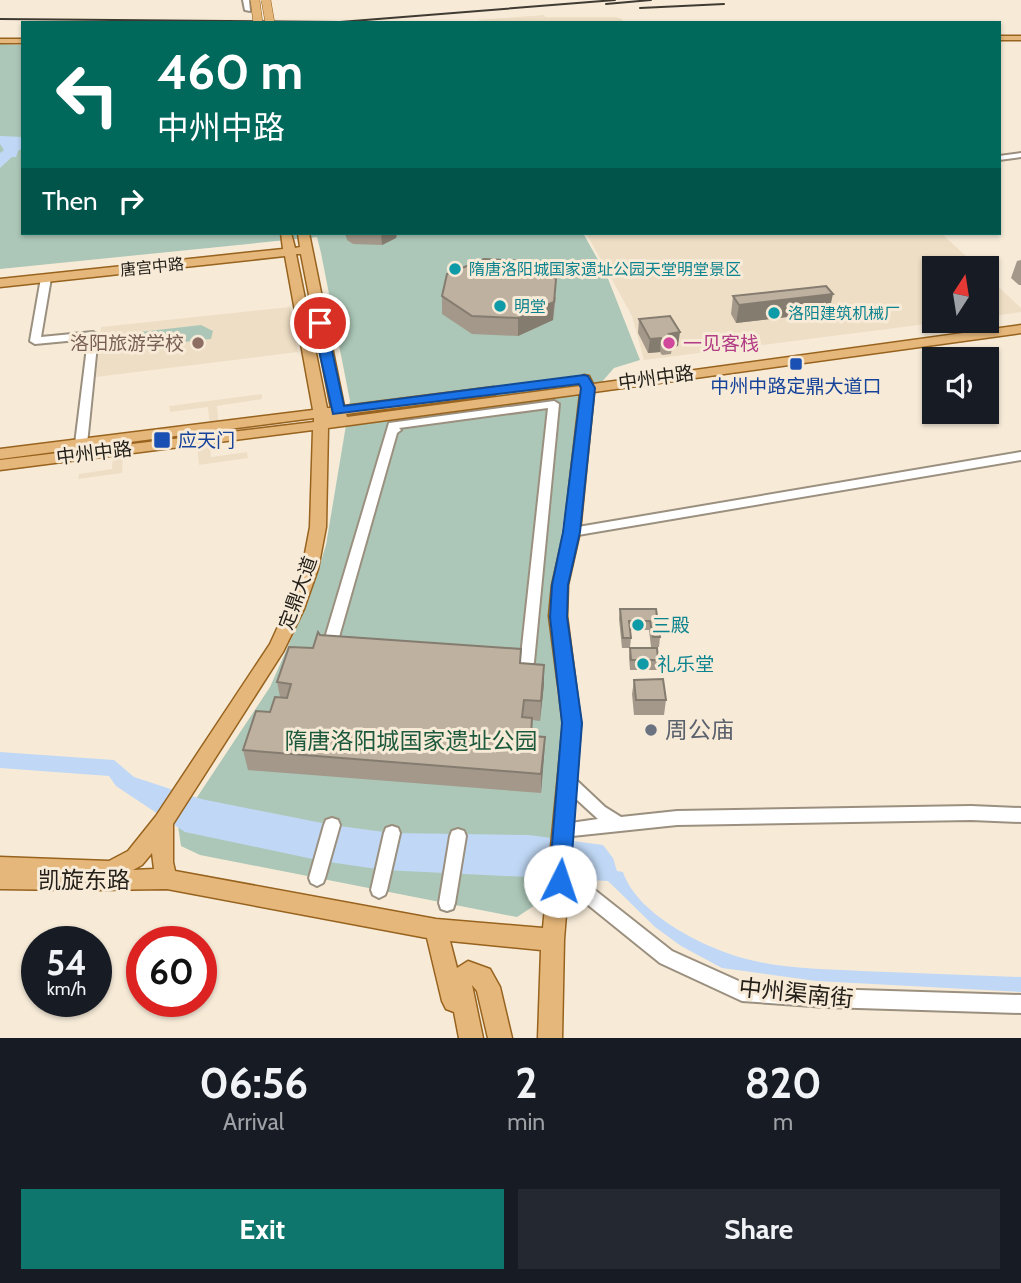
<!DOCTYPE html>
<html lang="en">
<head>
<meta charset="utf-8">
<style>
	body { margin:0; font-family:Cabin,"Noto Sans SC",sans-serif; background:#242831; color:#f1f3f6; height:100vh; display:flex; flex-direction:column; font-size:26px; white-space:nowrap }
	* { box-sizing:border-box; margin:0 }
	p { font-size:23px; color:#9ea1a6 }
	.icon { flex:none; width:38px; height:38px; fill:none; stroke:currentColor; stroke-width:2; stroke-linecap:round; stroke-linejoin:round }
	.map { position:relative; height:1038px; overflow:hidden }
	.side { display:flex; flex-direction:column; background:#171b24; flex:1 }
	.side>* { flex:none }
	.top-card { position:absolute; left:21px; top:21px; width:980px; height:214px; border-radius:0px; box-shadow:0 2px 5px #0004; background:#00695c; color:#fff; overflow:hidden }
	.needle { width:46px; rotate:12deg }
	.fabs { position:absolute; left:922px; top:256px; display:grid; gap:14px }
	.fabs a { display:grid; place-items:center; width:77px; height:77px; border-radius:0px; background:#171b24; box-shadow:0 2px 5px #0004; font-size:35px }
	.speed { position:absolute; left:21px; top:926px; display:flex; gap:14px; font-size:35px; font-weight:700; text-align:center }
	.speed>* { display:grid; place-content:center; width:91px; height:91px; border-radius:50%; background:#171b24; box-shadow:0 2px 5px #0004; line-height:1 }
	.speed small { font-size:18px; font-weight:400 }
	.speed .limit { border:10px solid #d22; background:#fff; color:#111 }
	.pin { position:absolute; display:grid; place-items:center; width:60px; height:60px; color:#fff; margin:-30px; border:4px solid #fff; border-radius:50%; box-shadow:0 2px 7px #0007 }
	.me { position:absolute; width:77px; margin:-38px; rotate:4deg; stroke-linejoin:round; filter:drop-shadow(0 0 5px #0008) }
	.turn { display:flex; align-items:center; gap:24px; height:147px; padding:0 21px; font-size:32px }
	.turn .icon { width:91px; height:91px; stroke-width:2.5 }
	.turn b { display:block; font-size:49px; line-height:60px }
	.then { display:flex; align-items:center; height:66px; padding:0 21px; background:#0003; gap:14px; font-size:26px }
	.eta { display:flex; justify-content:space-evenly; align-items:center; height:119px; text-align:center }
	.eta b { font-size:42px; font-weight:700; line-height:49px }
	.primary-button { display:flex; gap:14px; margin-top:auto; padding:14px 21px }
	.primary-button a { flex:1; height:80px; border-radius:0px; background:#0f766e; color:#fff; font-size:28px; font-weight:700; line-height:80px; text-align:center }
	.primary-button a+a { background:#242831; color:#f1f3f6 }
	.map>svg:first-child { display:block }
	.built { fill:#eedec5 }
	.green { fill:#acc7b7 }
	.water { fill:#c0d8f5 }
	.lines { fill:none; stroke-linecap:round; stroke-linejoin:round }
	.minor-casing { stroke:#9b907f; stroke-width:4 }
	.major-casing { stroke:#97631e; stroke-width:3 }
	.minor { fill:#fff; fill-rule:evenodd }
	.major { fill:#e6b77a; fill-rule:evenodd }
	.rail { stroke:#403b32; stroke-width:2 }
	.major-bridge-casing { stroke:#97631e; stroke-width:10; stroke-linecap:butt }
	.major-bridge { stroke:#e6b77a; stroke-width:9 }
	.wall { fill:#a3988a }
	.shaded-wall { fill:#857c70 }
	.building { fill:#beb1a0; stroke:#857c70; stroke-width:2 }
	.route { fill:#1a73e8; stroke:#114b97; stroke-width:2 }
	.culture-dot { fill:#0f9aa8; stroke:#f7ebd8; stroke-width:2.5 }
	.education-dot { fill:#8d6e63; stroke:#f7ebd8; stroke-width:2.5 }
	.hotel-dot { fill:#d1479c; stroke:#f7ebd8; stroke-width:2.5 }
	.transit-dot { fill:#1a4fb4; stroke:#f7ebd8; stroke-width:2.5 }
	.worship-dot { fill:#6b7280; stroke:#f7ebd8; stroke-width:2.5 }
	.labels { text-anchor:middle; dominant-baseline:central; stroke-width:6; stroke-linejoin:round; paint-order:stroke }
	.far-street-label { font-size:16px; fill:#231f18; stroke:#f7ebd8 }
	.far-culture-label { font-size:16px; fill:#0d838f; stroke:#f7ebd8; text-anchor:start }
	.education-label { font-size:19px; fill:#785e54; stroke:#f7ebd8; text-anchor:end }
	.hotel-label { font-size:19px; fill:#b23c85; stroke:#f7ebd8; text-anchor:start }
	.street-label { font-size:19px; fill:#231f18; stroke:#f7ebd8 }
	.transit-label { font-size:19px; fill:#164399; stroke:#f7ebd8 }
	.culture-label { font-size:19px; fill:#0d838f; stroke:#f7ebd8; text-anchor:start }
	.near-worship-label { font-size:23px; fill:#5b616d; stroke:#f7ebd8; text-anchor:start }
	.near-park-label { font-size:23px; fill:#1d5a3d; stroke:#f7ebd8 }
	.near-street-label { font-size:23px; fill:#231f18; stroke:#f7ebd8 }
</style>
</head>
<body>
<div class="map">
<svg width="1021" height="1038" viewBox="0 0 1021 1038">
	<rect width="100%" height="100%" fill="#f7ebd8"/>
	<path class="built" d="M 544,15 L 545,17 L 615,17 L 622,19 L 623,23 L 479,23 L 479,20 Z
		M 586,233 L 941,233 L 979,268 L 934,268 L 934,320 L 958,320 L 644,360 L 632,316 Z
		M 987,276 L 1021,308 L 1021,312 L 987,317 Z
		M 290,307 L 298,352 L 96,377 L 101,327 Z
		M 262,394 L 262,399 L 217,406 L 219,427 L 281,419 L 283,433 L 210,443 L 211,457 L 247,452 L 248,458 L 199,465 L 197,445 L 123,455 L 122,473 L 78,479 L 79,474 L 112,469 L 113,456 L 10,470 L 12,454 L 210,428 L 208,407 L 170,412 L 169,406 Z"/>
	<path class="green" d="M 0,44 L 23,45 L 23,233 L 583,233 L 607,276 L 640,360 L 614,368 L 581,406 L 551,602 L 557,693 L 564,722 L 560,779 L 543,900 L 517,917 L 200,855 L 181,846 L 178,826 L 270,687 L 309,599 L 326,545 L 350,401 L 321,253 L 317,237 L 0,269 Z
		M 201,325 L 213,331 L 211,339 L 130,348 L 123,344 L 125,337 L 131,333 Z"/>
	<path class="water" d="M 0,136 L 23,137 L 23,148 L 18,151 L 16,157 L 12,157 L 0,168 L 0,153 L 4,150 L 0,144 Z
		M 0,752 L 114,760 L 134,777 L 201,799 L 332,825 L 392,833 L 529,835 L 603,845 L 613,858 L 617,871 L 623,872 C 638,917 712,952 755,961 C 790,969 826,969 861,971 C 915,973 968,975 1021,977 L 1021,992 L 816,981 L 722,968 L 681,946 L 655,927 L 608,881 L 384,870 L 322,861 L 185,832 L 116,786 L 109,776 L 0,768 Z"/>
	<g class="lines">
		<defs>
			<path id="minor" d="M 243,0 L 249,0 L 250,11 L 245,10 Z
				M 1021,153 L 1021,157 L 999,160 L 999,156 Z
				M 46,275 L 51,278 L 41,337 L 93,332 L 98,335 L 87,444 L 81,448 L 75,444 L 88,339 L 35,344 L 30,341 L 41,278 Z
				M 554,401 L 559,404 L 534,662 L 532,666 L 527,667 L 502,665 L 500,661 L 502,657 L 521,656 L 548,408 L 399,428 L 401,430 L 397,433 L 337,644 L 339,648 L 337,652 L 324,652 L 322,648 L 389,423 Z
				M 1021,452 L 1021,460 L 572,536 L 566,532 L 572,528 Z
				M 567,774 L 572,776 L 605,807 L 621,817 L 677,811 L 971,806 L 1021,808 L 1021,822 L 971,820 L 677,825 L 563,837 L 557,835 L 555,830 L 557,825 L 598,819 L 562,786 L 559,781 L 562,776 Z
				M 332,818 L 338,820 L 340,825 L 325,878 L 323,883 L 317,886 L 311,883 L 309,878 L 324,825 L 326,820 Z
				M 392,826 L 398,828 L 400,833 L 387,890 L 385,895 L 379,898 L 373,895 L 371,890 L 384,833 L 386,828 Z
				M 458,829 L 464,831 L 466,836 L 455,903 L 453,909 L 447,911 L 441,909 L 439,903 L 450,836 L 452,831 Z
				M 585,884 L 591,887 L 672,951 L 743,983 L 826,989 L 1021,995 L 1021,1013 L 826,1007 L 742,1001 L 660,963 L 582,900 L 559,903 L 553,900 L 551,895 L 553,890 Z"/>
			<path id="major" d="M 999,36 L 1021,36 L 1021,40 L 999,40 Z
				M 0,39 L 23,39 L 23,43 L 0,43 Z
				M 281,233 L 291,233 L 295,248 L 300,247 L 298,233 L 309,233 L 344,406 L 494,387 L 501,391 L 494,395 L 346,414 L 347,417 L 580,386 L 577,379 L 584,375 L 589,376 L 593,384 L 1021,325 L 1021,333 L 594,392 L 580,532 L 568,585 L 567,616 L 581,724 L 564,940 L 562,1038 L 538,1038 L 541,950 L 450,941 L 457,968 L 468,961 L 490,969 L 500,987 L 512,1038 L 488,1038 L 477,991 L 472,985 L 483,1038 L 459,1038 L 454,1012 L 446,1009 L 442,1001 L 427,938 L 167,889 L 97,890 L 89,887 L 86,880 L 82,880 L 79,887 L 71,890 L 0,889 L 0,857 L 109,861 L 128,851 L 156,816 L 270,644 L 286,609 L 302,569 L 310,527 L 313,430 L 0,470 L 0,460 L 314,422 L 314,418 L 0,459 L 0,449 L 313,410 L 285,256 L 0,287 L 0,279 L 283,249 ZM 296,254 L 301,254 L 331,408 L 327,408 ZM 580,394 L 564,532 L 552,585 L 549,616 L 563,724 L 543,928 L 436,919 L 175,871 L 173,862 L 173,824 L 283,652 L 304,609 L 318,569 L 326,527 L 328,428 ZM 152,853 L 154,869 L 133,870 L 142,865 Z"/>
		</defs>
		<use href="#minor" class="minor-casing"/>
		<use href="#major" class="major-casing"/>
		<use href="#minor" class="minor"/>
		<use href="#major" class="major"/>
		<path class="rail" d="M 606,4 L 651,0
			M 640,8 L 724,4
			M 0,19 L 340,22 L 615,0"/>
		<defs>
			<path id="major-bridge" d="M 255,0 L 258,23
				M 266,0 L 270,23"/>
		</defs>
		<use href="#major-bridge" class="major-bridge-casing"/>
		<use href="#major-bridge" class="major-bridge"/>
	</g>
	<path class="wall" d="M 345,233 L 397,233 L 396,238 L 382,245 L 353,244 L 347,240 Z
		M 1021,260 L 1021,285 L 1019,285 L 1011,278 L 1017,261 Z
		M 442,296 L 556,297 L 553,320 L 518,336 L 472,334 L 442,314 Z
		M 733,296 L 829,312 L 736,323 L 731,314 Z
		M 670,316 L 678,346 L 672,347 L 671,354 L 662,355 L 660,352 L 648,353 L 638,333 L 639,319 Z
		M 620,609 L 656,609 L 660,637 L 659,647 L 651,647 L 649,630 L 630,630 L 631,638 L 630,648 L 658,660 L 657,670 L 630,670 L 629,657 L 630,648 L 622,648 L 619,619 Z
		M 313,648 L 521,663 L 544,684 L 540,721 L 532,720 L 532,736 L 545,737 L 541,793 L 248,770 L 243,750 L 280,697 L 277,682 Z
		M 634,680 L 666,700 L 664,715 L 634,715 L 632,694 Z"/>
	<path class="shaded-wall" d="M 381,233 L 397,233 L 396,238 L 382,245 Z
		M 556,279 L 553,320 L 518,336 L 518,318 Z
		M 833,294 L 829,312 L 736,323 L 739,305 Z
		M 680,332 L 678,346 L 672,347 L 673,340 L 669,334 Z
		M 661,338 L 660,352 L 648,353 L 650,339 Z
		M 544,665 L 544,684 L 540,721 L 541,701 Z
		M 545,737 L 544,757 L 541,793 L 541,774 Z"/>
	<path class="building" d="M 484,259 L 526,261 L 556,279 L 554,302 L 518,318 L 472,316 L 442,296 L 447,274 Z
		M 826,286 L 833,294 L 739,305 L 733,296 Z
		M 670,316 L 680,332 L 669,334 L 673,340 L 663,341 L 661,338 L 650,339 L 639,319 Z
		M 620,609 L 656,609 L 660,637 L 653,637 L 650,621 L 629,621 L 631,638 L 623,638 Z
		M 318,632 L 320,635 L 521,649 L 520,663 L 544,665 L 541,701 L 524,700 L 522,717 L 532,718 L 531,736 L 545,737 L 541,774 L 243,750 L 256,711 L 270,712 L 275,697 L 287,698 L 291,684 L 277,682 L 289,647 L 313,648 Z
		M 630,648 L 657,648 L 658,660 L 631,660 Z
		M 663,679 L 666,700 L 636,700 L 634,680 Z"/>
	<path class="route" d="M 320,320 L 326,323 L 344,406 L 584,375 L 588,376 L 595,388 L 580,532 L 568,585 L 567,617 L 582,723 L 570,881 L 567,888 L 560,891 L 552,888 L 549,881 L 562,723 L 550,617 L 552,585 L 563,532 L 581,388 L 579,384 L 333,414 L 313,323 Z"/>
	<g class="culture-dot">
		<circle cx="455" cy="269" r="7"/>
		<circle cx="500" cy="306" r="7"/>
		<circle cx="774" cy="313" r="7"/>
		<circle cx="638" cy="625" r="7"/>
		<circle cx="643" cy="664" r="7"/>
	</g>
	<circle class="education-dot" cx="198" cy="343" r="7"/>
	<circle class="hotel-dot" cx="669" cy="343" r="7"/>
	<g class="transit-dot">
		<rect x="789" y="357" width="14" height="14" rx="3.5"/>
		<rect x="153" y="431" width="18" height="18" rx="3.5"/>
	</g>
	<circle class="worship-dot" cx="651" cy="730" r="7"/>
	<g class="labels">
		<g class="far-street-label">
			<text transform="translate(152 267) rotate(-6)">唐宫中路</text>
		</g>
		<g class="far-culture-label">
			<text x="469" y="269">隋唐洛阳城国家遗址公园天堂明堂景区</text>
			<text x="514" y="306">明堂</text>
			<text x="788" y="313">洛阳建筑机械厂</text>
		</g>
		<g class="education-label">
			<text x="184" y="343">洛阳旅游学校</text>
		</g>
		<g class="hotel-label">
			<text x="683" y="343">一见客栈</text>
		</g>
		<g class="street-label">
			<text transform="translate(656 378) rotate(-8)">中州中路</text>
			<text transform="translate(94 453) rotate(-7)">中州中路</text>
			<text transform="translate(298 593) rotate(-70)">定鼎大道</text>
		</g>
		<g class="transit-label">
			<text x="796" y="386">中州中路定鼎大道口</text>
			<text x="178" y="440" text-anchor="start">应天门</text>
		</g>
		<g class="culture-label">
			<text x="652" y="625">三殿</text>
			<text x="657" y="664">礼乐堂</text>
		</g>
		<g class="near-worship-label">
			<text x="665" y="730">周公庙</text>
		</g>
		<g class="near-park-label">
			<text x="411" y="741">隋唐洛阳城国家遗址公园</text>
		</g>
		<g class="near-street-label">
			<text x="84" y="880">凯旋东路</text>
			<text transform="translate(796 993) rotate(6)">中州渠南街</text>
		</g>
	</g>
</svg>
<div class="fabs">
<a><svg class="needle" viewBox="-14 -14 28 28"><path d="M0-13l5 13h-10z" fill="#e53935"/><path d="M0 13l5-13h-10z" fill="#9ea1a6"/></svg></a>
<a><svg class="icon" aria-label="sound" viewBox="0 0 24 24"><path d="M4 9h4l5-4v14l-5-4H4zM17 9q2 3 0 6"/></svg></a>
</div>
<div class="speed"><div>54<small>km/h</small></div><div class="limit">60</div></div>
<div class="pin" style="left:320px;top:323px;background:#d93025"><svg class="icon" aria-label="arrive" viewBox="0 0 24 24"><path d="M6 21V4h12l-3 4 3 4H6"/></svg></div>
<svg class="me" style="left:560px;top:881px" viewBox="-20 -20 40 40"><circle r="19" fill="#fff"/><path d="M0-13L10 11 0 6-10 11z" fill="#1a73e8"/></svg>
<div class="top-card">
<div class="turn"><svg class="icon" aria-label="left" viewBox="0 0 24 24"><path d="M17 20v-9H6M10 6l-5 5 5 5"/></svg><div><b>460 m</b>中州中路</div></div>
<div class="then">Then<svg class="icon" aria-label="right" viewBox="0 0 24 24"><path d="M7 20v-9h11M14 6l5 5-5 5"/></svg></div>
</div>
</div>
<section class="side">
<div class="eta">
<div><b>06:56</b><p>Arrival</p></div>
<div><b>2</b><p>min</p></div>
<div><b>820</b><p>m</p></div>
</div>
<div class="primary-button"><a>Exit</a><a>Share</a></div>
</section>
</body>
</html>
